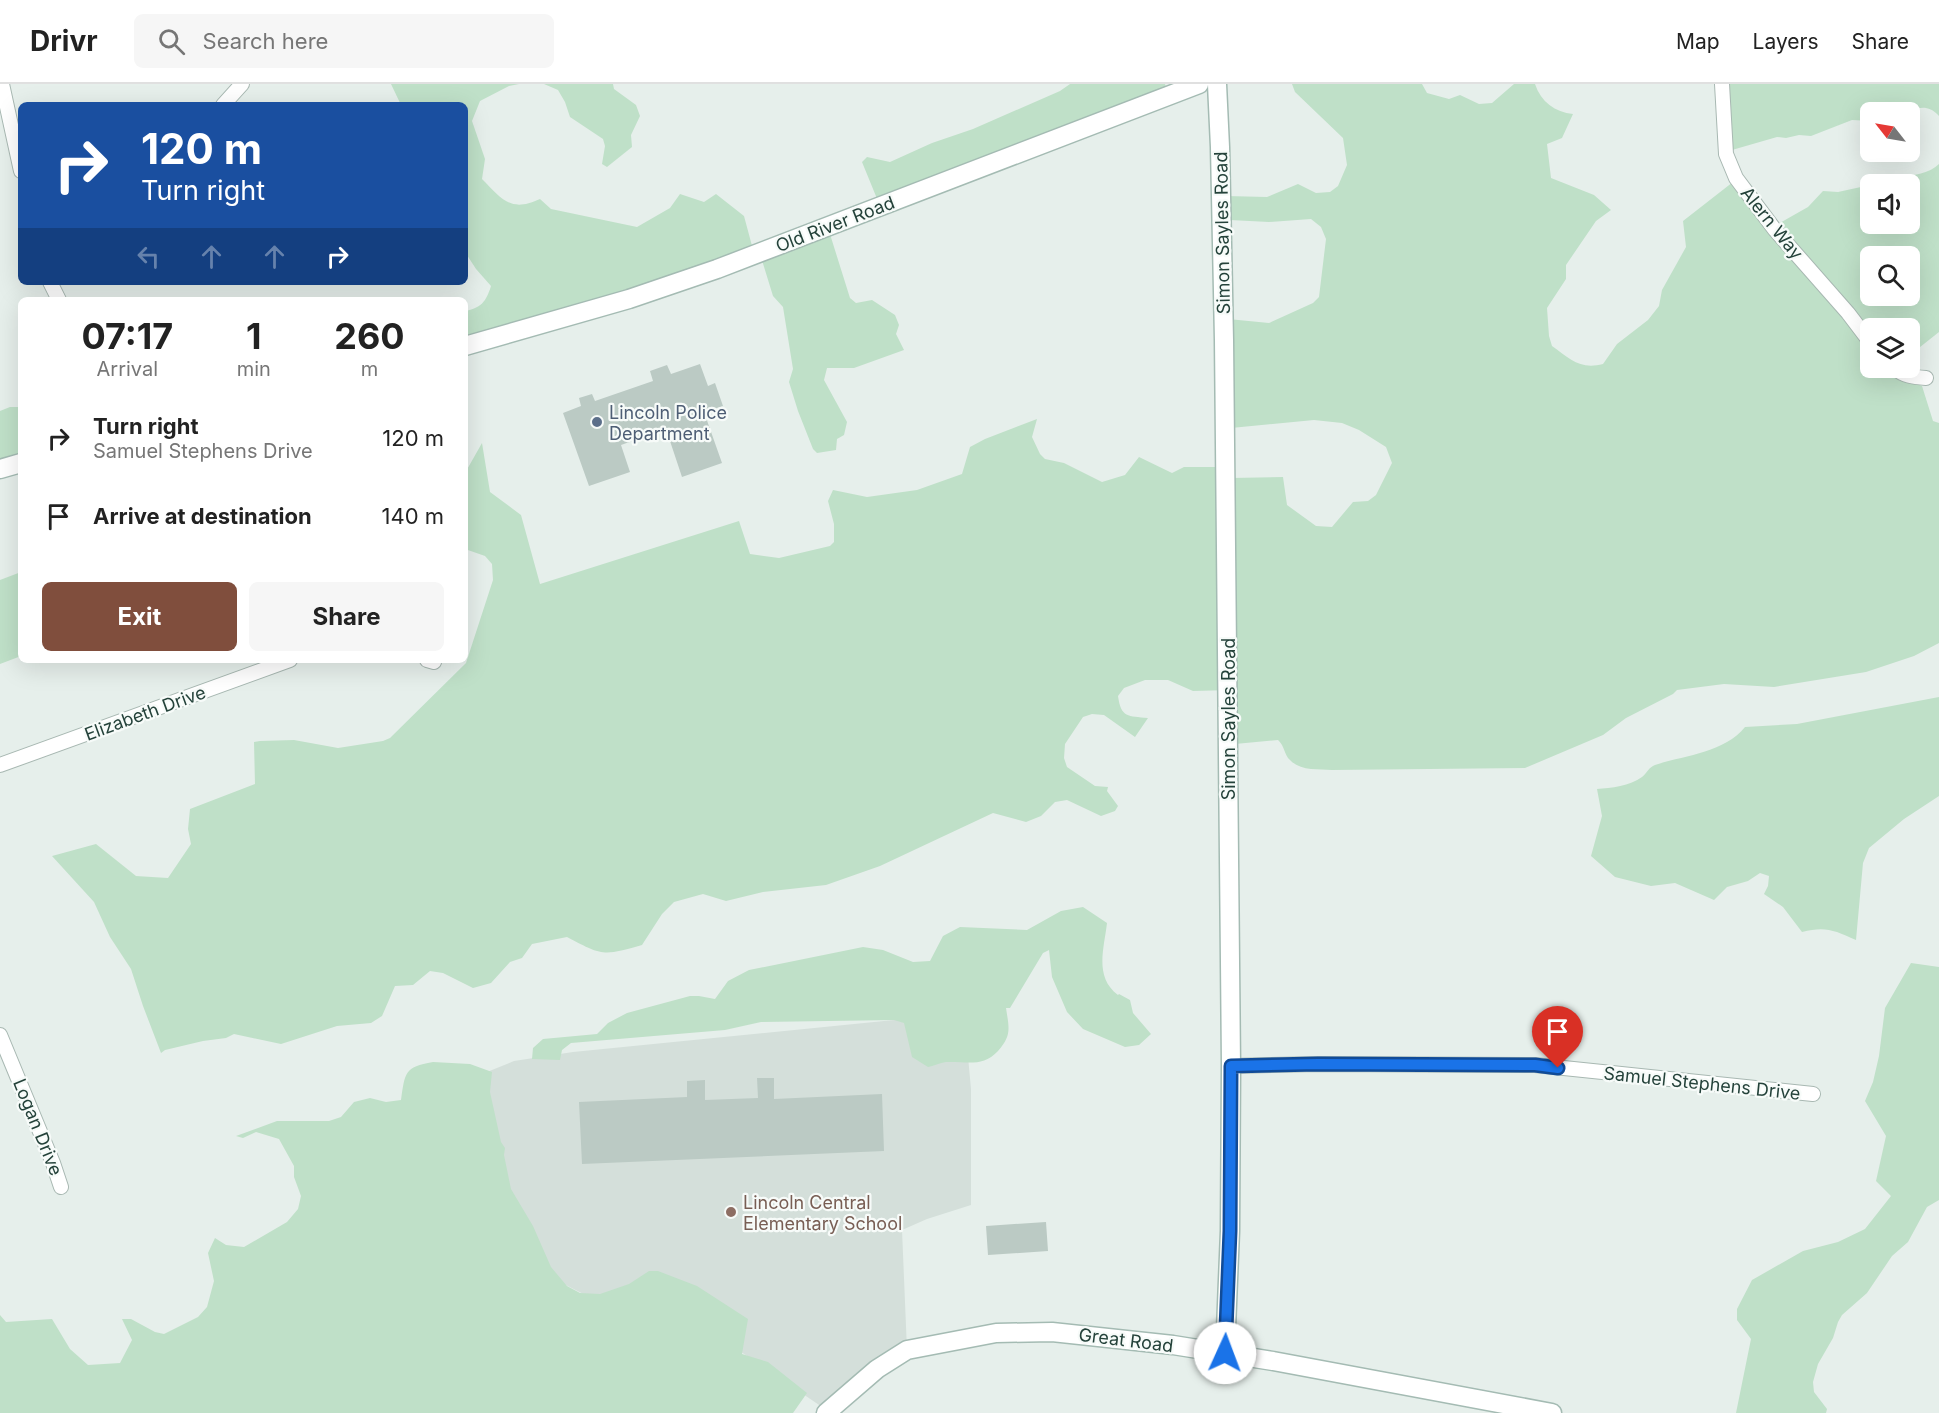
<!DOCTYPE html>
<html lang="en">
<head>
<meta charset="utf-8">
<style>
	body { margin:0; font-family:Inter,sans-serif; background:#f6f6f6; color:#222; height:100vh; display:flex; flex-direction:column; font-size:22px; white-space:nowrap }
	* { box-sizing:border-box; margin:0 }
	p { font-size:20px; color:#767676 }
	.icon { flex:none; width:33px; height:33px; fill:none; stroke:currentColor; stroke-width:2; stroke-linecap:round; stroke-linejoin:round }
	.map { position:relative; flex:1; overflow:hidden }
	.details { position:absolute; left:18px; top:213px; width:450px; height:366px; display:flex; flex-direction:column; background:#fff; border-radius:9px; box-shadow:0 6px 24px #0002 }
	.details>* { flex:none }
	.hud { position:absolute; left:18px; top:18px; width:450px; height:183px; border-radius:9px; box-shadow:0 6px 24px #0002; background:#1a4fa0; color:#fff; overflow:hidden }
	.needle { width:39px; rotate:301deg }
	.controls { position:absolute; left:1860px; top:18px; display:grid; gap:12px }
	.controls a { display:grid; place-items:center; width:60px; height:60px; border-radius:9px; background:#fff; box-shadow:0 6px 24px #0002; font-size:30px }
	.pin { position:absolute; display:grid; place-items:center; width:51px; height:51px; color:#fff; margin:-62px -26px; border-radius:50% 50% 50% 0; rotate:-45deg; box-shadow:0 0 6px #0007 }
	.pin .icon { rotate:45deg }
	.me { position:absolute; width:66px; margin:-33px; rotate:2deg; stroke-linejoin:round; filter:drop-shadow(0 0 4px #0008) }
	.turn { display:flex; align-items:center; gap:21px; height:126px; padding:0 24px; font-size:27px }
	.turn .icon { width:78px; height:78px; stroke-width:2.5 }
	.turn b { display:block; font-size:42px; line-height:51px }
	.lanes { display:flex; align-items:center; height:57px; padding:0 24px; background:#0003; justify-content:center; gap:30px; direction:ltr }
	.lanes .off { opacity:.35 }
	.eta { display:flex; justify-content:space-evenly; align-items:center; height:102px; text-align:center }
	.eta b { font-size:36px; font-weight:700; line-height:42px }
	.primary-button { display:flex; gap:12px; margin-top:auto; padding:12px 24px }
	.primary-button a { flex:1; height:69px; border-radius:9px; background:#804e3d; color:#fff; font-size:24px; font-weight:700; line-height:69px; text-align:center }
	.primary-button a+a { background:#f6f6f6; color:#222 }
	ul { padding:0; list-style:none }
	li { display:flex; align-items:center; gap:18px; height:78px; padding:0 24px }
	li div { flex:1 }
	li b { display:block; font-size:22px }
	li em { font-style:normal }
	header { display:flex; align-items:center; gap:36px; box-sizing:border-box; height:84px; padding:0 30px; background:#fff; border-bottom:2px solid #e0e0e0 }
	header strong { font-size:28px }
	nav { display:flex; gap:33px; margin-inline-start:auto; font-size:21px }
	.search { width:420px; height:54px; background:#f6f6f6; display:flex; align-items:center; gap:15px; box-sizing:border-box; padding:0 21px; border-radius:9px; color:#767676; font-size:22px }
	.map>svg:first-child { display:block }
	.built { fill:#d4dfda }
	.green { fill:#bfe0c8; fill-rule:evenodd }
	.building { fill:#bbcac4 }
	.lines { fill:none; stroke-linecap:round; stroke-linejoin:round }
	.street-casing { stroke:#a8b8b2; stroke-width:16 }
	.secondary-casing { stroke:#a4bbb3; stroke-width:21 }
	.street { stroke:#fff; stroke-width:14 }
	.secondary { stroke:#fff; stroke-width:18 }
	.route-casing { stroke:#114b97; stroke-width:15 }
	.route { stroke:#1a73e8; stroke-width:10 }
	.service-dot { fill:#5c6f8a; stroke:#f7fbf9; stroke-width:2 }
	.education-dot { fill:#8d6e63; stroke:#f7fbf9; stroke-width:2 }
	.labels { text-anchor:middle; dominant-baseline:central; stroke-width:4.5; stroke-linejoin:round; paint-order:stroke }
	.street-label { font-size:18px; fill:#24423a; stroke:#f7fbf9 }
	.service-label { font-size:18px; fill:#4e5e75; stroke:#f7fbf9; text-anchor:start }
	.education-label { font-size:18px; fill:#785e54; stroke:#f7fbf9; text-anchor:start }
</style>
</head>
<body>
<header>
<strong>Drivr</strong>
<div class="search"><svg class="icon" aria-label="search" viewBox="0 0 24 24"><circle cx="10" cy="10" r="6"/><path d="M15 15l6 6"/></svg>Search here</div>
<nav><a>Map</a><a>Layers</a><a>Share</a></nav>
</header>
<div class="map">
<svg width="1939" height="1329" viewBox="0 0 1939 1329">
	<rect width="100%" height="100%" fill="#e6efeb"/>
	<path class="built" d="M 964,929 L 971,1005 L 971,1121 L 927,1135 L 902,1146 L 907,1266 L 828,1327 L 666,1217 L 595,1216 L 560,1198 L 517,1142 L 482,990 L 514,977 L 573,968 Z"/>
	<path class="green" d="M 391,0 L 519,0 L 509,2 L 480,17 L 472,37 L 485,75 L 482,95 C 502,115 510,129 540,115 L 551,125 L 637,143 L 670,124 L 680,110 L 704,118 L 716,110 L 744,132 L 755,173 L 465,267 L 465,227 C 481,224 486,218 491,202 L 476,185 L 465,168 L 465,21 L 401,21 Z
		M 544,0 L 613,0 L 614,5 L 636,21 L 640,32 L 631,51 L 632,63 L 607,83 L 602,80 L 605,62 L 603,55 L 570,33 L 565,18 L 558,6 Z
		M 1070,0 L 1165,0 L 1168,10 L 880,122 L 862,78 L 867,73 L 890,78 L 932,59 L 973,45 L 1060,7 Z
		M 1292,0 L 1422,0 L 1427,9 L 1449,15 L 1460,11 L 1479,20 L 1492,19 L 1514,0 L 1535,0 C 1541,18 1555,28 1573,30 L 1562,54 L 1547,60 L 1551,94 L 1594,111 L 1611,126 L 1596,137 L 1566,181 L 1566,195 L 1547,224 L 1549,252 L 1552,262 C 1570,275 1580,286 1603,280 L 1617,260 L 1648,236 L 1659,222 L 1662,206 L 1686,163 L 1683,137 L 1733,98 L 1771,144 L 1808,123 L 1823,107 L 1838,108 L 1870,101 L 1870,140 L 1910,140 L 1910,100 L 1871,100 L 1884,91 C 1900,94 1927,92 1939,80 L 1939,248 L 1910,271 L 1910,244 L 1870,244 L 1870,284 L 1893,284 L 1912,298 L 1922,302 L 1933,337 L 1939,339 L 1939,559 L 1914,572 L 1866,588 L 1774,603 L 1724,600 L 1677,606 L 1673,610 L 1626,634 L 1603,651 L 1525,684 L 1332,686 C 1318,685 1300,687 1290,676 C 1284,671 1285,662 1278,656 L 1235,660 L 1231,606 L 1193,607 L 1168,596 L 1145,596 L 1124,604 L 1118,612 C 1121,634 1128,632 1148,634 L 1135,653 L 1104,631 L 1092,630 L 1083,633 L 1065,660 L 1064,674 L 1067,683 L 1095,702 L 1108,703 L 1107,707 L 1118,722 L 1115,727 L 1101,732 L 1067,716 L 1055,718 L 1041,732 L 1026,738 L 993,729 L 880,782 L 826,801 L 763,808 L 726,817 L 703,810 L 674,818 L 662,830 L 642,861 C 603,872 603,872 567,853 L 532,860 L 522,874 L 510,878 L 491,899 L 473,904 L 443,889 L 430,887 L 413,901 L 395,902 L 382,932 L 371,939 L 337,942 L 281,960 L 234,950 L 226,954 L 203,957 L 165,966 L 161,969 L 143,922 L 131,885 L 110,853 L 94,818 L 52,772 L 96,760 L 136,792 L 168,794 L 191,760 L 188,745 L 190,725 L 255,700 L 254,658 L 260,657 L 294,656 L 338,664 L 383,657 L 390,654 L 466,579 L 493,496 L 492,480 L 485,472 L 465,465 L 465,389 L 482,359 L 490,408 L 521,431 L 540,500 L 739,437 L 750,470 L 779,474 L 830,462 L 834,458 L 834,440 L 828,417 L 833,406 L 867,413 L 917,406 L 962,390 L 970,363 L 985,355 L 1037,335 L 1032,353 L 1040,370 L 1045,375 L 1064,379 L 1102,398 L 1125,391 L 1139,373 L 1172,389 L 1184,383 L 1226,383 L 1231,394 L 1283,393 L 1287,421 L 1316,442 L 1332,443 L 1353,418 L 1368,417 L 1376,411 L 1392,379 L 1386,363 L 1359,346 L 1342,339 L 1314,336 L 1231,344 L 1228,235 L 1269,239 L 1313,219 L 1319,213 L 1326,155 L 1321,143 L 1311,135 L 1269,138 L 1230,136 L 1226,112 L 1267,113 L 1298,100 L 1316,109 L 1330,108 L 1338,102 L 1347,81 L 1343,54 L 1295,8 ZM 1870,172 L 1910,172 L 1910,212 L 1870,212 Z
		M 1724,0 L 1939,0 L 1939,32 C 1925,17 1916,27 1899,28 C 1890,29 1880,28 1870,28 L 1870,37 L 1852,36 L 1811,52 L 1799,51 L 1786,54 L 1777,53 L 1732,66 Z
		M 829,147 L 850,214 L 856,219 L 872,216 L 895,231 L 899,241 L 896,250 L 904,266 L 854,284 L 827,284 L 824,296 L 847,338 L 844,351 L 837,355 L 836,366 L 817,369 L 813,365 L 798,327 L 789,298 L 793,285 L 783,223 L 773,212 L 761,173 Z
		M 10,323 L 21,323 L 21,380 L 0,386 L 0,327 Z
		M 21,488 L 21,572 L 0,580 L 0,496 Z
		M 1939,613 L 1939,712 L 1904,735 L 1869,764 L 1863,779 L 1856,856 C 1834,846 1825,842 1802,848 L 1783,823 L 1764,810 L 1768,802 L 1769,792 L 1760,789 L 1748,797 L 1727,803 L 1714,816 L 1675,799 L 1651,802 L 1615,793 L 1591,772 L 1602,732 L 1597,705 C 1611,704 1630,702 1642,693 C 1647,689 1649,683 1655,681 C 1685,671 1724,669 1745,643 L 1797,640 Z
		M 1083,823 L 1107,839 C 1104,865 1094,893 1118,911 L 1119,910 L 1130,916 L 1133,929 L 1151,950 L 1139,961 L 1125,963 L 1083,945 L 1067,928 L 1052,893 L 1049,866 L 1043,869 L 1010,924 L 1006,924 C 1009,944 1012,951 998,967 C 982,984 966,977 946,978 C 940,979 933,982 928,983 L 912,973 L 904,939 L 894,936 L 761,938 L 725,946 L 571,959 L 562,966 L 560,976 L 532,975 L 533,964 L 543,955 L 597,950 L 608,939 L 627,929 L 690,912 L 699,912 L 715,915 L 728,897 L 749,886 L 863,863 L 883,866 L 913,878 L 930,877 L 943,852 L 960,843 L 1027,846 L 1061,827 Z
		M 1911,879 L 1939,883 L 1939,1116 L 1927,1123 L 1908,1158 L 1892,1172 L 1867,1209 L 1842,1231 L 1838,1238 L 1833,1254 L 1818,1280 L 1813,1298 L 1814,1308 L 1827,1325 L 1826,1329 L 1736,1329 L 1751,1255 L 1737,1236 L 1737,1225 L 1752,1196 L 1803,1167 L 1838,1158 L 1865,1145 L 1891,1112 L 1876,1097 L 1886,1052 L 1865,1017 L 1873,998 L 1879,972 L 1885,924 Z
		M 433,978 L 470,980 L 492,988 L 490,1008 L 501,1058 L 505,1064 L 504,1071 L 511,1105 L 533,1142 L 551,1183 L 567,1202 L 580,1209 L 600,1210 L 629,1200 L 649,1187 L 658,1187 L 697,1202 L 748,1235 L 742,1270 L 768,1278 L 807,1309 L 793,1329 L 0,1329 L 0,1231 L 6,1238 L 52,1235 L 70,1265 L 88,1281 L 120,1279 L 132,1256 L 122,1235 L 131,1235 L 155,1248 L 164,1250 L 198,1233 L 207,1223 L 214,1197 L 208,1169 L 215,1154 L 226,1161 L 244,1163 L 287,1138 L 298,1125 L 301,1112 L 294,1093 L 294,1082 L 279,1055 L 256,1048 L 243,1054 L 236,1052 L 277,1037 L 329,1037 L 341,1033 L 354,1018 L 370,1014 L 386,1018 L 401,1016 C 405,989 404,983 433,978 Z"/>
	<path class="building" d="M 700,280 L 708,302 L 715,299 L 723,322 L 704,328 L 722,379 L 682,393 L 666,345 L 621,361 L 630,388 L 589,402 L 563,329 L 581,322 L 579,314 L 592,310 L 595,317 L 653,297 L 650,287 L 667,281 L 671,290 Z
		M 757,994 L 774,994 L 774,1015 L 882,1010 L 884,1067 L 582,1080 L 579,1018 L 687,1013 L 687,997 L 705,996 L 705,1016 L 758,1014 Z
		M 1046,1138 L 1048,1167 L 988,1171 L 986,1142 Z"/>
	<g class="lines">
		<defs>
			<path id="street" d="M 2,0 L 21,87
				M 1722,0 L 1726,70 L 1736,94 L 1775,146 L 1848,229 L 1870,258
				M 223,21 L 242,0
				M 50,198 L 59,216
				M 1894,284 C 1904,292 1913,293 1926,294
				M 427,576 L 434,578
				M 0,681 L 290,576
				M 0,951 L 53,1079 L 61,1103
				M 1231,982 L 1319,980 L 1535,981 L 1813,1010"/>
			<path id="secondary" d="M 1217,0 L 1220,63 L 1224,256 L 1231,982 L 1230,1147 L 1225,1269
				M 465,262 L 629,215 L 717,185 L 1199,0
				M 0,385 L 21,379
				M 826,1329 L 877,1285 L 907,1266 L 996,1249 L 1052,1248 L 1173,1261 L 1273,1277 L 1552,1329"/>
		</defs>
		<use href="#street" class="street-casing"/>
		<use href="#secondary" class="secondary-casing"/>
		<use href="#street" class="street"/>
		<use href="#secondary" class="secondary"/>
	</g>
	<g class="lines">
		<defs>
			<path id="route" d="M 1225,1269 L 1230,1147 L 1231,982 L 1318,980 L 1535,981 L 1558,984"/>
		</defs>
		<use href="#route" class="route-casing"/>
		<use href="#route" class="route"/>
	</g>
	<circle class="service-dot" cx="597" cy="338" r="6"/>
	<circle class="education-dot" cx="731" cy="1128" r="6"/>
	<g class="labels">
		<g class="street-label">
			<text transform="translate(1772 139) rotate(51)">Alern Way</text>
			<text transform="translate(835 140) rotate(-21)">Old River Road</text>
			<text transform="translate(1222 149) rotate(-91)">Simon Sayles Road</text>
			<text transform="translate(145 629) rotate(-20)">Elizabeth Drive</text>
			<text transform="translate(1228 635) rotate(-90)">Simon Sayles Road</text>
			<text transform="translate(1702 999) rotate(6)">Samuel Stephens Drive</text>
			<text transform="translate(38 1043) rotate(68)">Logan Drive</text>
			<text transform="translate(1126 1256) rotate(7)">Great Road</text>
		</g>
		<g class="service-label">
			<text x="609" y="328">Lincoln Police<tspan x="609" dy="21">Department</tspan></text>
		</g>
		<g class="education-label">
			<text x="743" y="1118">Lincoln Central<tspan x="743" dy="21">Elementary School</tspan></text>
		</g>
	</g>
</svg>
<div class="controls">
<a><svg class="needle" viewBox="-14 -14 28 28"><path d="M0-13l5 13h-10z" fill="#e53935"/><path d="M0 13l5-13h-10z" fill="#767676"/></svg></a>
<a><svg class="icon" aria-label="sound" viewBox="0 0 24 24"><path d="M4 9h4l5-4v14l-5-4H4zM17 9q2 3 0 6"/></svg></a>
<a><svg class="icon" aria-label="search" viewBox="0 0 24 24"><circle cx="10" cy="10" r="6"/><path d="M15 15l6 6"/></svg></a>
<a><svg class="icon" aria-label="layers" viewBox="0 0 24 24"><path d="M12 4l9 5-9 5-9-5zM3 14l9 5 9-5"/></svg></a>
</div>
<div class="pin" style="left:1558px;top:984px;background:#d93025"><svg class="icon" aria-label="arrive" viewBox="0 0 24 24"><path d="M6 21V4h12l-3 4 3 4H6"/></svg></div>
<svg class="me" style="left:1225px;top:1269px" viewBox="-20 -20 40 40"><circle r="19" fill="#fff"/><path d="M0-13L10 11 0 6-10 11z" fill="#1a73e8"/></svg>
<div class="hud">
<div class="turn"><svg class="icon" aria-label="right" viewBox="0 0 24 24"><path d="M7 20v-9h11M14 6l5 5-5 5"/></svg><div><b>120 m</b>Turn right</div></div>
<div class="lanes"><svg class="icon off" aria-label="left" viewBox="0 0 24 24"><path d="M17 20v-9H6M10 6l-5 5 5 5"/></svg><svg class="icon off" aria-label="ahead" viewBox="0 0 24 24"><path d="M12 20V5M6 11l6-6 6 6"/></svg><svg class="icon off" aria-label="ahead" viewBox="0 0 24 24"><path d="M12 20V5M6 11l6-6 6 6"/></svg><svg class="icon" aria-label="right" viewBox="0 0 24 24"><path d="M7 20v-9h11M14 6l5 5-5 5"/></svg></div>
</div>
<section class="details">
<div class="eta">
<div><b>07:17</b><p>Arrival</p></div>
<div><b>1</b><p>min</p></div>
<div><b>260</b><p>m</p></div>
</div>
<ul>
<li><svg class="icon" aria-label="right" viewBox="0 0 24 24"><path d="M7 20v-9h11M14 6l5 5-5 5"/></svg><div><b>Turn right</b><p>Samuel Stephens Drive</p></div><em>120 m</em></li>
<li><svg class="icon" aria-label="arrive" viewBox="0 0 24 24"><path d="M6 21V4h12l-3 4 3 4H6"/></svg><div><b>Arrive at destination</b></div><em>140 m</em></li>
</ul>
<div class="primary-button"><a>Exit</a><a>Share</a></div>
</section>
</div>
</body>
</html>
